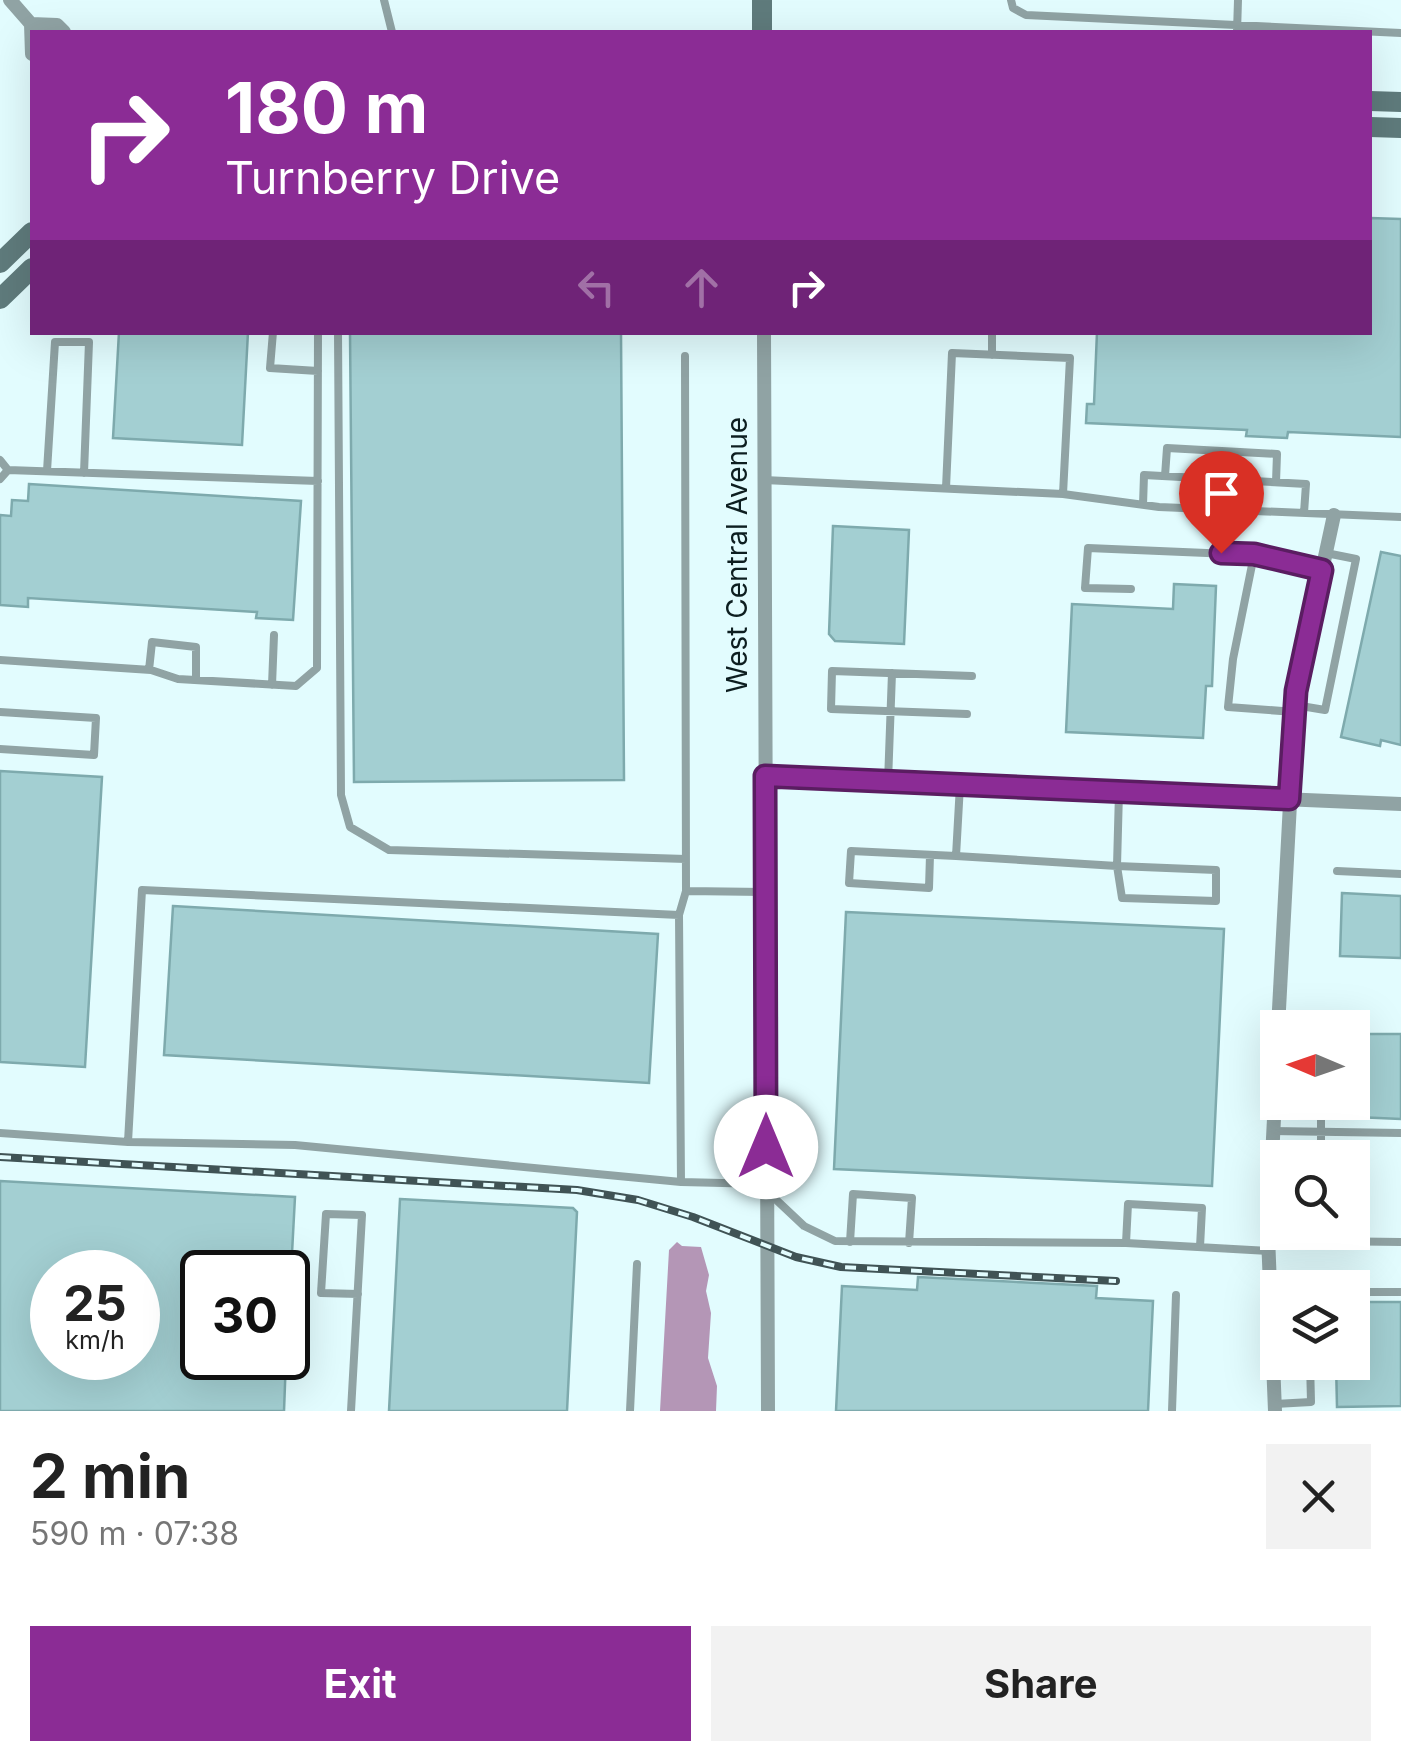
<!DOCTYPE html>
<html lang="en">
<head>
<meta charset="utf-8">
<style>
	body { margin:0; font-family:Inter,sans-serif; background:#f2f2f2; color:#222; height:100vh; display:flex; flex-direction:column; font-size:38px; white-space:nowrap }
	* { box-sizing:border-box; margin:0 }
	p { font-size:32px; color:#767676 }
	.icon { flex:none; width:55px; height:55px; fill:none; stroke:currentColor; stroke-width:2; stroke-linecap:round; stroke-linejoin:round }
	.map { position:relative; height:1411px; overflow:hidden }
	.drawer { display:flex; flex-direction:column; background:#fff; flex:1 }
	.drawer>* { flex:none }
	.banner { position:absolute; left:30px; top:30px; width:1342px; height:305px; border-radius:0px; box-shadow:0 10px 40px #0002; background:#8b2c95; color:#fff; overflow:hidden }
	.needle { width:65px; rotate:272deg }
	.buttons { position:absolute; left:1260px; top:1010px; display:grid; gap:20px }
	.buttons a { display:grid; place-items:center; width:110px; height:110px; border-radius:0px; background:#fff; box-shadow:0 10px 40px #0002; font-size:50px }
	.speed { position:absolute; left:30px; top:1250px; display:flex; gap:20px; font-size:50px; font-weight:700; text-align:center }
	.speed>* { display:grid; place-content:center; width:130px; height:130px; border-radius:50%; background:#fff; box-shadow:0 10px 40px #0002; line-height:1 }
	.speed small { font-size:25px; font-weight:400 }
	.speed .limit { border:5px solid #111; border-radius:15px; background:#fff; color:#111 }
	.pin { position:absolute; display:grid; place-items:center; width:85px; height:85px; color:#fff; margin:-102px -42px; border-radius:50% 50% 50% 0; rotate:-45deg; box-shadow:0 0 10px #0007 }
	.pin .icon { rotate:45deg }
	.me { position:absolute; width:110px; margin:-55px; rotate:0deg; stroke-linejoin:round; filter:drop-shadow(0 0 8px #0008) }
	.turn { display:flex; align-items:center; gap:35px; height:210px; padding:0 30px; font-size:45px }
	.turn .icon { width:130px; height:130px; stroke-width:2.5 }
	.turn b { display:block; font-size:70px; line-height:85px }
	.lanes { display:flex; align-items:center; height:95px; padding:0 30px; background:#0003; justify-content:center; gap:50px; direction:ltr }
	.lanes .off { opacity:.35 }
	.round { display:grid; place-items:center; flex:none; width:105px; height:105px; border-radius:0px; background:#f2f2f2 }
	.head { display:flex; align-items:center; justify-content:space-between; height:170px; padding:0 30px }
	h1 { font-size:60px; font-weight:700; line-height:75px }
	.button { display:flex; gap:20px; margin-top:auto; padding:20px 30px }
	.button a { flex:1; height:115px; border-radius:0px; background:#8b2c95; color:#fff; font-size:40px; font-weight:700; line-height:115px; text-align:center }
	.button a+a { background:#f2f2f2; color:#222 }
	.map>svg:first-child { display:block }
	.water { fill:#b496b6 }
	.building { fill:#a3cfd2; stroke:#7eaaad; stroke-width:2.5; fill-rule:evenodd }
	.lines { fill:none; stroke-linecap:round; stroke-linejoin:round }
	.lane { stroke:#90a3a4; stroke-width:8 }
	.street { stroke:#90a3a4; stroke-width:14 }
	.secondary { stroke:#5f7b7c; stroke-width:20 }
	.rail-casing { stroke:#405355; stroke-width:8 }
	.rail { stroke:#e2fcfe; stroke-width:4; stroke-dasharray:11; stroke-linecap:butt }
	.route-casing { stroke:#5a1d61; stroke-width:25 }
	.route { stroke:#8b2c95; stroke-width:18 }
	.labels { text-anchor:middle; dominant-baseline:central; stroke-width:8; stroke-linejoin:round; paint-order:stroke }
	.street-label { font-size:28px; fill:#0d1e20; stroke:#e2fcfe }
</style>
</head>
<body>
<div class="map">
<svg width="1401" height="1411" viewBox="0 0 1401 1411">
	<rect width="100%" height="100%" fill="#e2fcfe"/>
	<path class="water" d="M 677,1242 L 682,1246 L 701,1247 L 709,1275 L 706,1291 L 711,1313 L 708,1358 L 717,1386 L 716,1411 L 660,1411 L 669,1250 Z"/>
	<path class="building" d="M 1370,218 L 1401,219 L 1401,437 L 1288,432 L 1287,438 L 1246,436 L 1247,430 L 1086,423 L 1087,404 L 1094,404 L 1097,332 L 1370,332 Z
		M 119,332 L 248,332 L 242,445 L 113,438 Z
		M 350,332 L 621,332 L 624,780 L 354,782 Z
		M 29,484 L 301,501 L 293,620 L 256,618 L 257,612 L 28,598 L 28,607 L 0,605 L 0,515 L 11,516 L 12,500 L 28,501 Z
		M 833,526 L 909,530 L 904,644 L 835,641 L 829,634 Z
		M 1381,552 L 1401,556 L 1401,745 L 1381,740 L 1380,746 L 1341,737 Z
		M 1174,584 L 1216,586 L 1212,686 L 1206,686 L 1203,738 L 1066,732 L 1072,604 L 1173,609 Z
		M 0,771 L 102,777 L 85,1067 L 0,1062 Z
		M 1342,893 L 1401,896 L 1401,958 L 1340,956 Z
		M 173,906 L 658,934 L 649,1083 L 164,1055 Z
		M 846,912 L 1224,929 L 1212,1186 L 834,1169 Z
		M 1360,1034 L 1401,1034 L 1401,1119 L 1356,1117 L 1353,1072 L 1360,1072 Z
		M 0,1181 L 295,1197 L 291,1272 L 202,1272 L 202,1358 L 286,1358 L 284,1411 L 0,1411 ZM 52,1272 L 138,1272 L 138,1358 L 52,1358 Z
		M 400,1199 L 573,1208 L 577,1212 L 567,1411 L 389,1411 Z
		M 918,1277 L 1097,1286 L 1096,1298 L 1153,1301 L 1148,1411 L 836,1411 L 842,1286 L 917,1290 Z
		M 1352,1302 L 1401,1302 L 1401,1406 L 1337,1407 L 1336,1362 L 1352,1362 Z"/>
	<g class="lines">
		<path class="lane" d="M 384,0 L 392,32
			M 1011,0 L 1013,8 L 1026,15 L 1401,33
			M 1237,32 L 1238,0
			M 273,332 L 270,368 L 318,371
			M 338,332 L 341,795 L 350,827 L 389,850 L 686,859
			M 992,355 L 992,332
			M 685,356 L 686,891
			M 0,460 L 8,470 L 0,479
			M 8,470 L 318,481
			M 47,471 L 55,342 L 89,342 L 84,473
			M 1165,476 L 1167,448 L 1277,454 L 1276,482
			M 764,480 L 1063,494 L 1159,507 L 1401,517
			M 946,488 L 952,353 L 1070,358 L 1063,494
			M 1143,505 L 1144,475 L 1306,484 L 1304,513
			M 1131,589 L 1085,588 L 1088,548 L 1254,555
			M 0,660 L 151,670 L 178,679 L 296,686 L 317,668 L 318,332
			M 149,670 L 152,642 L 196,647 L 196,680
			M 272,685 L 274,635
			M 1295,705 L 1325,710 L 1356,559 L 1326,553
			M 0,712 L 96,718 L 94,755 L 0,749
			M 1295,712 L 1228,707 L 1233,659 L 1254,555 L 1321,570
			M 967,714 L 831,709 L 832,671 L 972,676
			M 888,782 L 892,673
			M 930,855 L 929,888 L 849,883 L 851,851 L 956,856 L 960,785
			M 956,856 L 1117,866 L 1119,792
			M 1117,866 L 1216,870 L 1216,901 L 1122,898 Z
			M 1337,871 L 1401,874
			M 766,892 L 686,891 L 679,915 L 681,1182 L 767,1184
			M 679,915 L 142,890 L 128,1142 L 295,1145 L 681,1182
			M 1273,1131 L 1401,1133
			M 0,1133 L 128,1142
			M 1321,1158 L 1321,1102
			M 770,1194 L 804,1226 L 835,1241 L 1126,1243 L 1269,1251
			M 1321,1232 L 1321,1241 L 1401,1242
			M 850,1242 L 853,1194 L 912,1198 L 909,1243
			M 1126,1243 L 1128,1204 L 1202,1208 L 1200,1247
			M 1352,1292 L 1401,1292
			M 1275,1404 L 1311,1402 L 1310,1362
			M 351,1411 L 362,1215 L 326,1214 L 321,1293 L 358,1294
			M 630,1411 L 637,1264
			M 1172,1411 L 1176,1295"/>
		<path class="street" d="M 10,0 L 31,24 L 32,54
			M 31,24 L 57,25 L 64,32
			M 764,332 L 768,1411
			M 765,777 L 1401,804
			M 1278,1028 L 1296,691 L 1334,515
			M 1275,1411 L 1268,1236 L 1278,1040"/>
		<path class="secondary" d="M 762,32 L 762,0
			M 1370,101 L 1401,102
			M 1370,127 L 1401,128
			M 0,263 L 32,232
			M 0,299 L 32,268"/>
		<defs>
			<path id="rail" d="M 0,1157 L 577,1190 L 638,1200 L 693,1217 L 796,1257 L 841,1267 L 1116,1281"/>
		</defs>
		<use href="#rail" class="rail-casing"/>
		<use href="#rail" class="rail"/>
	</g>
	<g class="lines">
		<defs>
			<path id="route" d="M 766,1147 L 765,776 L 1289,799 L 1296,691 L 1322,570 L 1254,554 L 1221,553"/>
		</defs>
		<use href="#route" class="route-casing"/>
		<use href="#route" class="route"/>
	</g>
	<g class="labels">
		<g class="street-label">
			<text transform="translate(737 555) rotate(-90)">West Central Avenue</text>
		</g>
	</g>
</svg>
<div class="buttons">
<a><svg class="needle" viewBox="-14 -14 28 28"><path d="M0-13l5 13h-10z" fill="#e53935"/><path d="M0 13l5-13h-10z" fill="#767676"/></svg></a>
<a><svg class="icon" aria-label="search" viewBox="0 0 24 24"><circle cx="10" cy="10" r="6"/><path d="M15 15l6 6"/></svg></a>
<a><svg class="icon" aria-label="layers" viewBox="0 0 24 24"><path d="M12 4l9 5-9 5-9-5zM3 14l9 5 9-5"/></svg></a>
</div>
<div class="speed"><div>25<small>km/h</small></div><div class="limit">30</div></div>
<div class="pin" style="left:1221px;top:553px;background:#d93025"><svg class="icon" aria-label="arrive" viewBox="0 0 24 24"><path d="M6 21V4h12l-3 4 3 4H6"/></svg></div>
<svg class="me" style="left:766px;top:1147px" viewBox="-20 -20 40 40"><circle r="19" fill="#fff"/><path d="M0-13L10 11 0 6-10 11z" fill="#8b2c95"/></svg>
<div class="banner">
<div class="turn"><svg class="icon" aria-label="right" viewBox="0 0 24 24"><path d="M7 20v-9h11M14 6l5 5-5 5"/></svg><div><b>180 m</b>Turnberry Drive</div></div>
<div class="lanes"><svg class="icon off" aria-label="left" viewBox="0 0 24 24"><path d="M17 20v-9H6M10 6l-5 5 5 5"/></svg><svg class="icon off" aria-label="ahead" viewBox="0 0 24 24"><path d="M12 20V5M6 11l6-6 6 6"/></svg><svg class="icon" aria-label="right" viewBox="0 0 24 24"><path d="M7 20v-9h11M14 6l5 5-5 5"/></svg></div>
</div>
</div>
<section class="drawer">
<div class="head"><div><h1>2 min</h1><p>590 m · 07:38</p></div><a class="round"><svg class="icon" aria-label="close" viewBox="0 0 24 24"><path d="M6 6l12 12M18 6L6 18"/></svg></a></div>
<div class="button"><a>Exit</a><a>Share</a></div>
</section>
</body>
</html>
